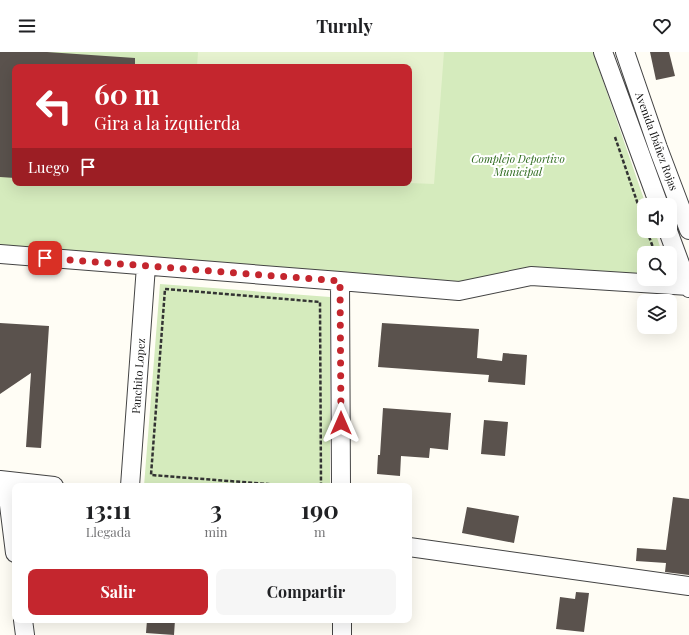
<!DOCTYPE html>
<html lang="es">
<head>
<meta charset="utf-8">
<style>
	body { margin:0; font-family:"Playfair Display",serif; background:#f6f6f6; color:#202124; height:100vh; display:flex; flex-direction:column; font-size:15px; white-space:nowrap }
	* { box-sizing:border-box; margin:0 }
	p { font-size:13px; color:#757577 }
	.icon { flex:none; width:22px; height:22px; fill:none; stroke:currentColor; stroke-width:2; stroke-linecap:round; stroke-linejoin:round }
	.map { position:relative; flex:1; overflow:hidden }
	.details { position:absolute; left:12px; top:431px; width:400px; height:140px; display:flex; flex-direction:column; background:#fff; border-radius:8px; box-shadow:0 4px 16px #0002 }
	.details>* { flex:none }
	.banner { position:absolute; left:12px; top:12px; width:400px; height:122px; border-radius:8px; box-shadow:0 4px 16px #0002; background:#c4262e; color:#fff; overflow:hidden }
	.fabs { position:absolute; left:637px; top:146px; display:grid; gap:8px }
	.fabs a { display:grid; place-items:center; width:40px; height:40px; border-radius:8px; background:#fff; box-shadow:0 4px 16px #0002; font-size:20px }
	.pin { position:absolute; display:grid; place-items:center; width:34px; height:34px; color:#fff; margin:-17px; border-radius:8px; box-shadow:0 2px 6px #0006 }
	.me { position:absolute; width:44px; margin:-22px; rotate:0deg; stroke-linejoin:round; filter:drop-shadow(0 0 3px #0008) }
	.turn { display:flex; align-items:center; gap:14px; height:84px; padding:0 16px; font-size:18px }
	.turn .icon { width:52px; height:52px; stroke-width:2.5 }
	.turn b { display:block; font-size:28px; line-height:34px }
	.then { display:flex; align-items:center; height:38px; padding:0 16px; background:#0003; gap:8px; font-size:15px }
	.eta { display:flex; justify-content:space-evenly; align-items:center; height:68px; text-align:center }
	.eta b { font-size:24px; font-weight:700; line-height:28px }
	.button { display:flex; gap:8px; margin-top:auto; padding:8px 16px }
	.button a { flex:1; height:46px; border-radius:8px; background:#c4262e; color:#fff; font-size:16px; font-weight:700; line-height:46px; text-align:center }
	.button a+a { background:#f6f6f6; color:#202124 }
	header { display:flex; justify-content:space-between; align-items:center; height:52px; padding:0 16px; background:#fff; font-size:18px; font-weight:700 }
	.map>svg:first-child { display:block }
	.green { fill:#d5ebbd; fill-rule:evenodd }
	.pitch { fill:#e6f2cf }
	.building { fill:#5a524d }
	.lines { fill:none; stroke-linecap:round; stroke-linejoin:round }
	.street-casing { stroke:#444; stroke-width:20 }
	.path { stroke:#333; stroke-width:2.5; stroke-dasharray:4 2; stroke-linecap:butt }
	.street { stroke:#fff; stroke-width:18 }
	.route { stroke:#c4262e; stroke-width:7; stroke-dasharray:0 12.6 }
	.labels { text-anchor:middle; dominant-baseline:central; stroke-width:4; stroke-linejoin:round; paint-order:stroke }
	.street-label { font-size:11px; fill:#111; stroke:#fff }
	.park-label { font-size:11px; font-style:italic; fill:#2f6b1f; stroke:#fff }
</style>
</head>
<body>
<header><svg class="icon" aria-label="menu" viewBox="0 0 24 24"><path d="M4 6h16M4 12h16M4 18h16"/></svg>Turnly<svg class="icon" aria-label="heart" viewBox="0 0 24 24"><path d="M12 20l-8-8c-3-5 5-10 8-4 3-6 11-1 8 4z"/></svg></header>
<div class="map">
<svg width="689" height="583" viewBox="0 0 689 583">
	<rect width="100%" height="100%" fill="#fffdf5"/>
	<path class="green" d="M 0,0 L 593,0 L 646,153 L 644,153 L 644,179 L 655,179 L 662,201 L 644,201 L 644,226 L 483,231 L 0,196 ZM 15,15 L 409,15 L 409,131 L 15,131 Z
		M 160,232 L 330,245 L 330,434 L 144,434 Z"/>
	<path class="pitch" d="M 198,0 L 444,0 L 434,132 L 409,131 L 409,15 L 197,15 Z"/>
	<path class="building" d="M 0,0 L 47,0 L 135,6 L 135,15 L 15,15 L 15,126 L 0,125 Z
		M 650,0 L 669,0 L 675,24 L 656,28 Z
		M 0,271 L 49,274 L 41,396 L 26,395 L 31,321 L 0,342 Z
		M 382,271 L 479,277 L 477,306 L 502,309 L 503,301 L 527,303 L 525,333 L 488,330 L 489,323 L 378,315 Z
		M 383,356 L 451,361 L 448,398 L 430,396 L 429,406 L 401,404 L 400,424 L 377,422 L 378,403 L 380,403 Z
		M 484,368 L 508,370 L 505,404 L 481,402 Z
		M 673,445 L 689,447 L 689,523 L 665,520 L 666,511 L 636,509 L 637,496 L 666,498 Z
		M 467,455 L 519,464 L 514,491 L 462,481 Z
		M 576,540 L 589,541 L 584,580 L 556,577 L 560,545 L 575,547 Z
		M 147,568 L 175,568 L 174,583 L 146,581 Z"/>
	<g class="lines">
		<defs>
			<path id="street" d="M 603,0 L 659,153
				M 625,0 L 658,96 L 689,178
				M 668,179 L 689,236
				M 0,202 L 340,229 L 459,239 L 531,224 L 689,234
				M 340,229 L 341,434
				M 0,428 L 54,434
				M 6,429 L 15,501
				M 130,434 L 146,214
				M 409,495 L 689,534
				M 23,568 L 25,583
				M 342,568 L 342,583"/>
		</defs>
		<use href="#street" class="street-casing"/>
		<path class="path" d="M 615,85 L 644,170
			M 647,179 L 655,201
			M 294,434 L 151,423 L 165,237 L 320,250 L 321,434"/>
		<use href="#street" class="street"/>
	</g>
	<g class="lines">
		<path class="route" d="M 45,206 L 340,229 L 341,371"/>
	</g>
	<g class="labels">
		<g class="street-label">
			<text transform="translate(657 89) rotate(70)">Avenida Ibáñez Rojas</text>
			<text transform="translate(138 324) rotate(-86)">Panchito Lopez</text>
		</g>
		<g class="park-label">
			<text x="518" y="106">Complejo Deportivo<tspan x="518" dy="13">Municipal</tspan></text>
		</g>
	</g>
</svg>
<div class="fabs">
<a><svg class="icon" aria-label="sound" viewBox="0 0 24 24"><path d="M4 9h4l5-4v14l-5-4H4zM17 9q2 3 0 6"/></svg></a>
<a><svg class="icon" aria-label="search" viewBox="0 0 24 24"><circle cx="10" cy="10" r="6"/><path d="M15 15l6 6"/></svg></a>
<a><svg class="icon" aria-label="layers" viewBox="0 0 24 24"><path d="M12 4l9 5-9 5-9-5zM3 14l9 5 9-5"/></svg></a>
</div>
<div class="pin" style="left:45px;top:206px;background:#d93025"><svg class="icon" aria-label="arrive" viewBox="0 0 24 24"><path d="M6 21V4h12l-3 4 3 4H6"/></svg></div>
<svg class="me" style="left:341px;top:371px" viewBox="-20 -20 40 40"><path d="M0-17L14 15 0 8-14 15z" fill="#c4262e" stroke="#fff" stroke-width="4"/></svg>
<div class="banner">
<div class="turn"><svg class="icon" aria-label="left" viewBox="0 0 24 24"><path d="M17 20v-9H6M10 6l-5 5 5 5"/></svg><div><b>60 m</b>Gira a la izquierda</div></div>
<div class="then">Luego<svg class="icon" aria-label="arrive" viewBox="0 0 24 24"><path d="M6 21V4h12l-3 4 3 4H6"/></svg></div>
</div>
<section class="details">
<div class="eta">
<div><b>13:11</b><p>Llegada</p></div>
<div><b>3</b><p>min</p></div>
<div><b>190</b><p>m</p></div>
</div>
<div class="button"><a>Salir</a><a>Compartir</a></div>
</section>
</div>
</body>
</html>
